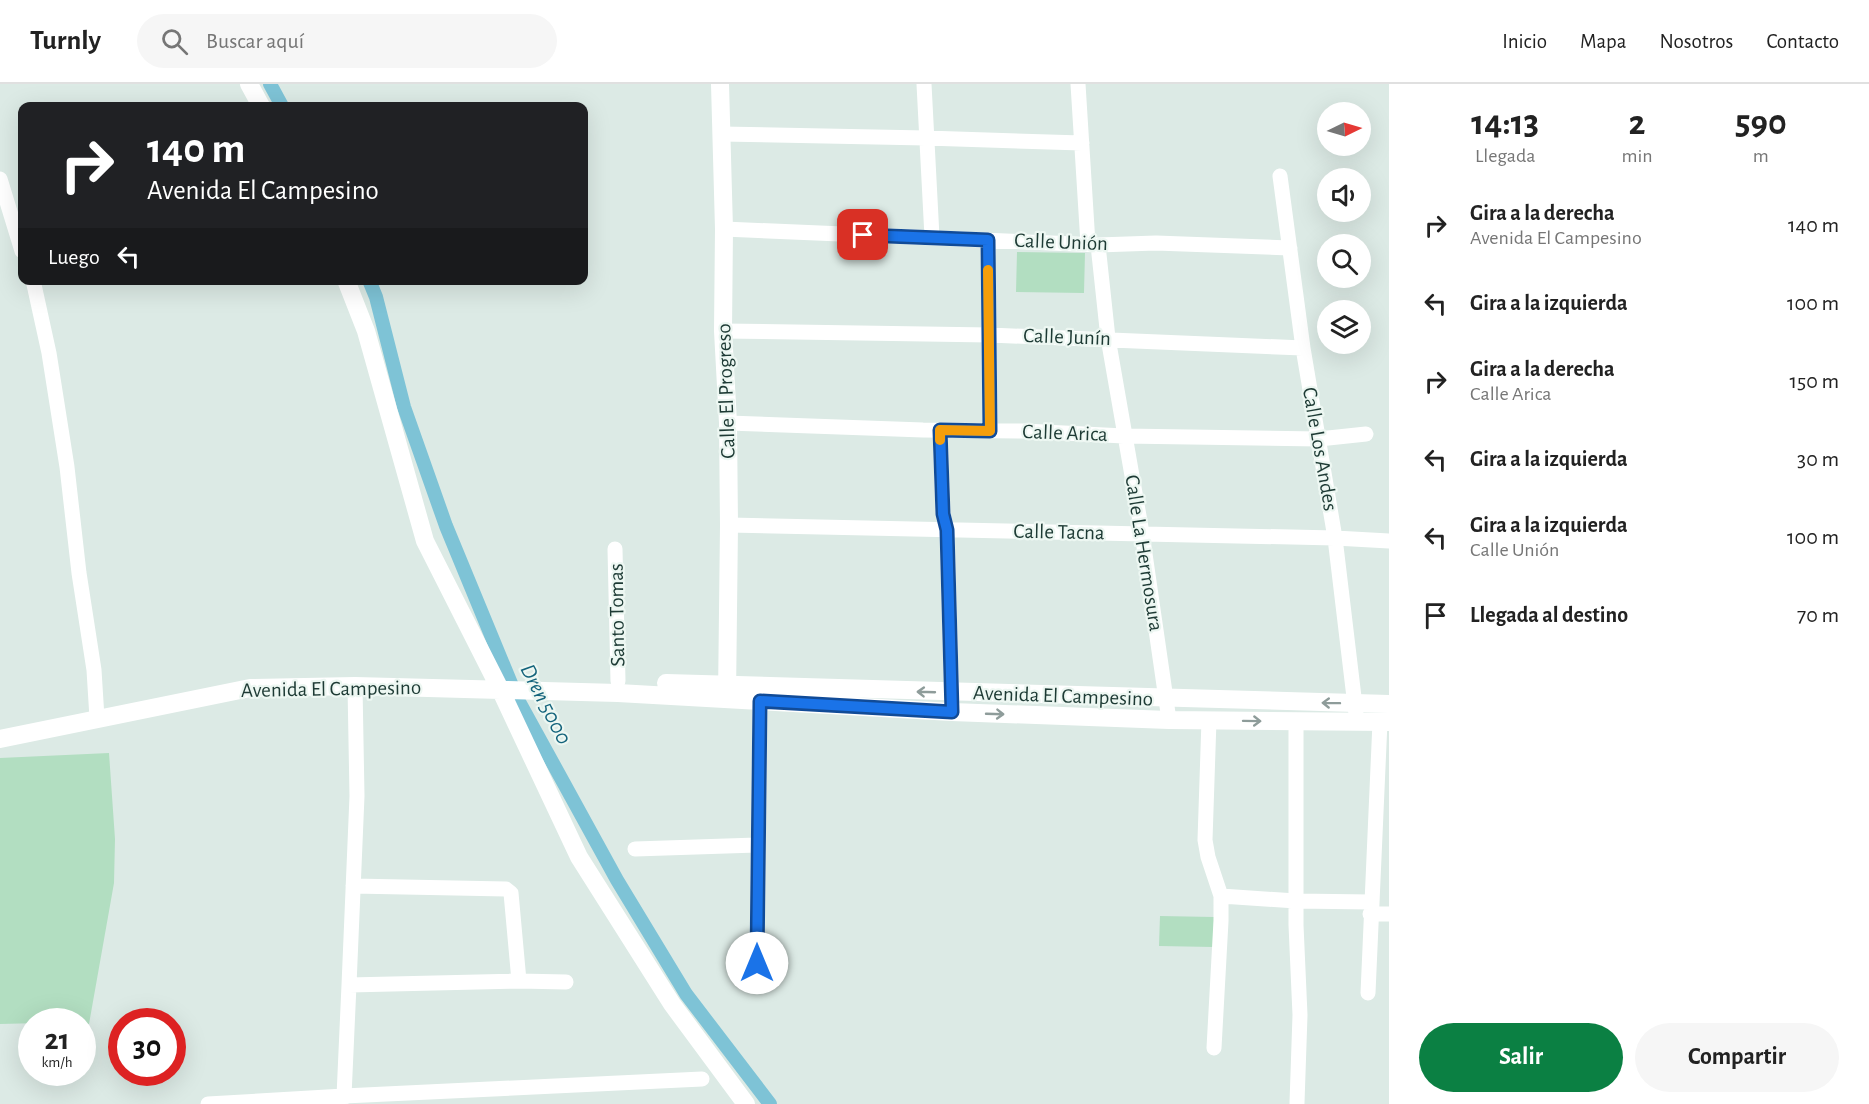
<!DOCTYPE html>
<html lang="es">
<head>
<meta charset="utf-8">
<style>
	body { margin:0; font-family:"Alegreya Sans",sans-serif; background:#f6f6f6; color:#222; height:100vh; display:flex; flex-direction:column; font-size:22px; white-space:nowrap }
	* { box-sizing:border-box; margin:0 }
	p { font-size:20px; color:#767676 }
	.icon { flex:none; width:33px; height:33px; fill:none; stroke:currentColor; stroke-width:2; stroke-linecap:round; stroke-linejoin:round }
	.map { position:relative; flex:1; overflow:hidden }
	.sheet { display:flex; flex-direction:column; background:#fff; width:480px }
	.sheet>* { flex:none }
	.banner { position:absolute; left:18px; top:18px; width:570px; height:183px; border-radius:12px; box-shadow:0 6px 24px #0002; background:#202124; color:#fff; overflow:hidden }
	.needle { width:39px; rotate:85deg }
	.tools { position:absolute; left:1317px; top:18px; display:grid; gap:12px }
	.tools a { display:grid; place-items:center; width:54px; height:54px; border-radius:50%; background:#fff; box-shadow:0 6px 24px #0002; font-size:30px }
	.speed { position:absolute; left:18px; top:924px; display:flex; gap:12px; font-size:30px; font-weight:700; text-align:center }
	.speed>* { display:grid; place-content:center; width:78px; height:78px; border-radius:50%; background:#fff; box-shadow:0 6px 24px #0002; line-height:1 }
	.speed small { font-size:15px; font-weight:400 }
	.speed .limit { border:9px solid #d22; background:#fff; color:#111 }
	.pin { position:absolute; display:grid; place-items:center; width:51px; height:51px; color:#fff; margin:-26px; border-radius:12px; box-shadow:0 3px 9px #0006 }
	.me { position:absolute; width:66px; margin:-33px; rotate:0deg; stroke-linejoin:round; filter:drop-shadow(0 0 4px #0008) }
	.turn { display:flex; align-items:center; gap:21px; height:126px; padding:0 30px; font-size:27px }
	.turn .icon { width:78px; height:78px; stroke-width:2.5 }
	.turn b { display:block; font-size:42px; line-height:51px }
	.then { display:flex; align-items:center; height:57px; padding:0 30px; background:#0003; gap:12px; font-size:22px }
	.eta { display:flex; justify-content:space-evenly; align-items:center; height:102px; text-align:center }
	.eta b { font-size:36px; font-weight:600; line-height:42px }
	.button { display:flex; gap:12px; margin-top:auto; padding:12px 30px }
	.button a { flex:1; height:69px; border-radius:36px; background:#0b8043; color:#fff; font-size:24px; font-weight:600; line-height:69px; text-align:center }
	.button a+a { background:#f6f6f6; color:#222 }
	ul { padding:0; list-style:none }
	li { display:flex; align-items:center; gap:18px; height:78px; padding:0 30px }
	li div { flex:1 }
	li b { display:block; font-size:22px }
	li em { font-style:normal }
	header { display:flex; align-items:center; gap:36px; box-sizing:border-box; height:84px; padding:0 30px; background:#fff; border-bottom:2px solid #e0e0e0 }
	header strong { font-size:28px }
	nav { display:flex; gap:33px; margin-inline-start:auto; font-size:21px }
	.search { width:420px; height:54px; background:#f6f6f6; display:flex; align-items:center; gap:15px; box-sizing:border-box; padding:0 21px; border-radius:33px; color:#767676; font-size:22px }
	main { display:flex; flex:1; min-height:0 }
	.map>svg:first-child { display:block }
	.green { fill:#b2dec1 }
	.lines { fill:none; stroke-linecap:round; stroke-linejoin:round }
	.canal { stroke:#7ec3d6; stroke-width:14 }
	.minor { stroke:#fff; stroke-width:15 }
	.tertiary { stroke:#fff; stroke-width:18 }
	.oneway { stroke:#8e9c9a }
	.route-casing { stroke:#114b97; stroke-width:15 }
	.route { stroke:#1a73e8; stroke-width:10 }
	.slow { stroke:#f59e0b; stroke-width:10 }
	.labels { text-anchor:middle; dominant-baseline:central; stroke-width:4.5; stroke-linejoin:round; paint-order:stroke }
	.street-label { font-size:21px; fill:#1d3a34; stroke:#edf7f2 }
	.water-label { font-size:22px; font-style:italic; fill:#13637b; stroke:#edf7f2 }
</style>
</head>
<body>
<header>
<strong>Turnly</strong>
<div class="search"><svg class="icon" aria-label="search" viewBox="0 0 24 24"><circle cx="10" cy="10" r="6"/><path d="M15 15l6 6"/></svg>Buscar aquí</div>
<nav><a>Inicio</a><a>Mapa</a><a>Nosotros</a><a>Contacto</a></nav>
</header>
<main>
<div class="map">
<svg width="1389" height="1020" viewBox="0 0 1389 1020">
	<rect width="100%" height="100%" fill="#dceae5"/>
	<path class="green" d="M 1017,168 L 1085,169 L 1084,209 L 1016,208 Z
		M 109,669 L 115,755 L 114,799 L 89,940 L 83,940 L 82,938 L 0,940 L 0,674 Z
		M 1160,832 L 1214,833 L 1213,863 L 1159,862 Z"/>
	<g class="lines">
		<path class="canal" d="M 270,0 L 282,22
			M 369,196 L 376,213 L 404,323 L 446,442 L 517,614 L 617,796 L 686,910 L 770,1020"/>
		<path class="minor" d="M 924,0 L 932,153
			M 1078,0 L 1088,160
			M 721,50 L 926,54 L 1082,59
			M 1280,92 L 1303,264 L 1335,454 L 1356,630
			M 0,95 L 22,167
			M 724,145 L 1098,161 L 1156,159 L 1290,164
			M 988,156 L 990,347
			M 1098,161 L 1108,254 L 1142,449 L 1169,636
			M 33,196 L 49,269 L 67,383 L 79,489 L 94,586 L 97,634
			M 723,247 L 990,251 L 1303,264
			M 728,339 L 923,346 L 1024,347 L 1124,352 L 1319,355 L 1366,350
			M 940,346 L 943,430 L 947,446 L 952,628
			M 729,441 L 1335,454 L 1389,457
			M 615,465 L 618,597
			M 355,602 L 357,712 L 349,901 L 519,897 L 566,898
			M 1209,636 L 1205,756 L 1208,773 L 1221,812 L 1296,817 L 1371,818
			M 1296,637 L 1296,841 L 1300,931 L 1297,1019
			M 635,765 L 757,761
			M 353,802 L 506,805 L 511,809 L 519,897
			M 1370,830 L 1389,830
			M 757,879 L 760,617
			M 1368,909 L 1380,638
			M 1214,964 L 1221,837 L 1221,812
			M 208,1020 L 344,1012 L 702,995
			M 340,1020 L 344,1012 L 349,901"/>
		<path class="tertiary" d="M 249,0 L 261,22
			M 720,0 L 724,145 L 723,247 L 728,339 L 729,441 L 727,613
			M 346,196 L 366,247 L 425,457 L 500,605 L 579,773 L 672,920 L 746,1020
			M 666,599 L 1389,620
			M 0,655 L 250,604 L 355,602 L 618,609 L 952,628 L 1169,636 L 1389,638"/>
	</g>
	<defs><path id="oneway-shaft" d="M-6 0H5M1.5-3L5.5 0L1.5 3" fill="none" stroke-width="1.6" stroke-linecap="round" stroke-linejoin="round" transform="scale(1.5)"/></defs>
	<g class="oneway">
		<use href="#oneway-shaft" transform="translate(926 608) rotate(-178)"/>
		<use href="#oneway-shaft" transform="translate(1331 619) rotate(-179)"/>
		<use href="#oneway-shaft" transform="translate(995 630) rotate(2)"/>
		<use href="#oneway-shaft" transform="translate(1252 637) rotate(1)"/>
	</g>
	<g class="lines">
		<defs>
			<path id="route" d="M 757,879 L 760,617 L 952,628 L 947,446 L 943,430 L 940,346 L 990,347 L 988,156 L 863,151"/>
		</defs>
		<use href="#route" class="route-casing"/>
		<use href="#route" class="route"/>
		<path class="slow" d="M 940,356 L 940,346 L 990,347 L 988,186"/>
	</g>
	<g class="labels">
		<g class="street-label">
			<text transform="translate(1061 158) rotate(2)">Calle Unión</text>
			<text transform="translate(1067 253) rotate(2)">Calle Junín</text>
			<text transform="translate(726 307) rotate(-92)">Calle El Progreso</text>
			<text transform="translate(1065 349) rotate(2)">Calle Arica</text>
			<text transform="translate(1320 365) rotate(80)">Calle Los Andes</text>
			<text transform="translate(1059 448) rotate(1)">Calle Tacna</text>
			<text transform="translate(1144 469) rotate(81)">Calle La Hermosura</text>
			<text transform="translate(617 531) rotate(-91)">Santo Tomas</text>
			<text transform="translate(331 605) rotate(-1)">Avenida El Campesino</text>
			<text transform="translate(1063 612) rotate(2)">Avenida El Campesino</text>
		</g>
		<g class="water-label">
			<text transform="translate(546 620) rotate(63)">Dren 5000</text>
		</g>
	</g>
</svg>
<div class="tools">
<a><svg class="needle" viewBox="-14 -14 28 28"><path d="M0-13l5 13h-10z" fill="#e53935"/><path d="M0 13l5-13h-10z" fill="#767676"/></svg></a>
<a><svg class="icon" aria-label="sound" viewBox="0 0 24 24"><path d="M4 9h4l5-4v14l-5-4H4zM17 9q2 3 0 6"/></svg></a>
<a><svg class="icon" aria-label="search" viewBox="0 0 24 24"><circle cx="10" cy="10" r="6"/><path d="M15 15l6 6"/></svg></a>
<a><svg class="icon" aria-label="layers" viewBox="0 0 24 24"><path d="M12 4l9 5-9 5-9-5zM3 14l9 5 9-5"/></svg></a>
</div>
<div class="speed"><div>21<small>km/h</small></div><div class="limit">30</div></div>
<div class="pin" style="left:863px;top:151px;background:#d93025"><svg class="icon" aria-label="arrive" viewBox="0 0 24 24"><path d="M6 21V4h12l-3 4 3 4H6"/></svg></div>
<svg class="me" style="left:757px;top:879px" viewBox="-20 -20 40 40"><circle r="19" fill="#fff"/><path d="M0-13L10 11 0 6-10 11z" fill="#1a73e8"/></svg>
<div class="banner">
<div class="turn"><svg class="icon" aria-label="right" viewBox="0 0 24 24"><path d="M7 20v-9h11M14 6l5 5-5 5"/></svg><div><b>140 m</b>Avenida El Campesino</div></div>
<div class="then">Luego<svg class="icon" aria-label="left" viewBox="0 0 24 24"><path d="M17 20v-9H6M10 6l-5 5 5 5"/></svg></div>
</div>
</div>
<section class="sheet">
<div class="eta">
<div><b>14:13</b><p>Llegada</p></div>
<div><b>2</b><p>min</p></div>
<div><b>590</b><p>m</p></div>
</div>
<ul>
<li><svg class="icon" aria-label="right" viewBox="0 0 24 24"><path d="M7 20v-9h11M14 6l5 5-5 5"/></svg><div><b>Gira a la derecha</b><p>Avenida El Campesino</p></div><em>140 m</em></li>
<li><svg class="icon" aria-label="left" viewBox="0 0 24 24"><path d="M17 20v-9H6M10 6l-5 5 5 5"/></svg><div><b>Gira a la izquierda</b></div><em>100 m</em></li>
<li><svg class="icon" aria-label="right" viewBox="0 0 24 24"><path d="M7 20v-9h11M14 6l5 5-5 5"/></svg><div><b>Gira a la derecha</b><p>Calle Arica</p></div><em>150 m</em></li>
<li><svg class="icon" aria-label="left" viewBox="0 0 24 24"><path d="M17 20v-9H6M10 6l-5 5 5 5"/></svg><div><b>Gira a la izquierda</b></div><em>30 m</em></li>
<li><svg class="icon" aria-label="left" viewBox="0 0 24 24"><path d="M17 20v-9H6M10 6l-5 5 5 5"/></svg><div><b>Gira a la izquierda</b><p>Calle Unión</p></div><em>100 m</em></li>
<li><svg class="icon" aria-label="arrive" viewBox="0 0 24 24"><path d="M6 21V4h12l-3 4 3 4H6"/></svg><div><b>Llegada al destino</b></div><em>70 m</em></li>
</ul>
<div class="button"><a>Salir</a><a>Compartir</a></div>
</section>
</main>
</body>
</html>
